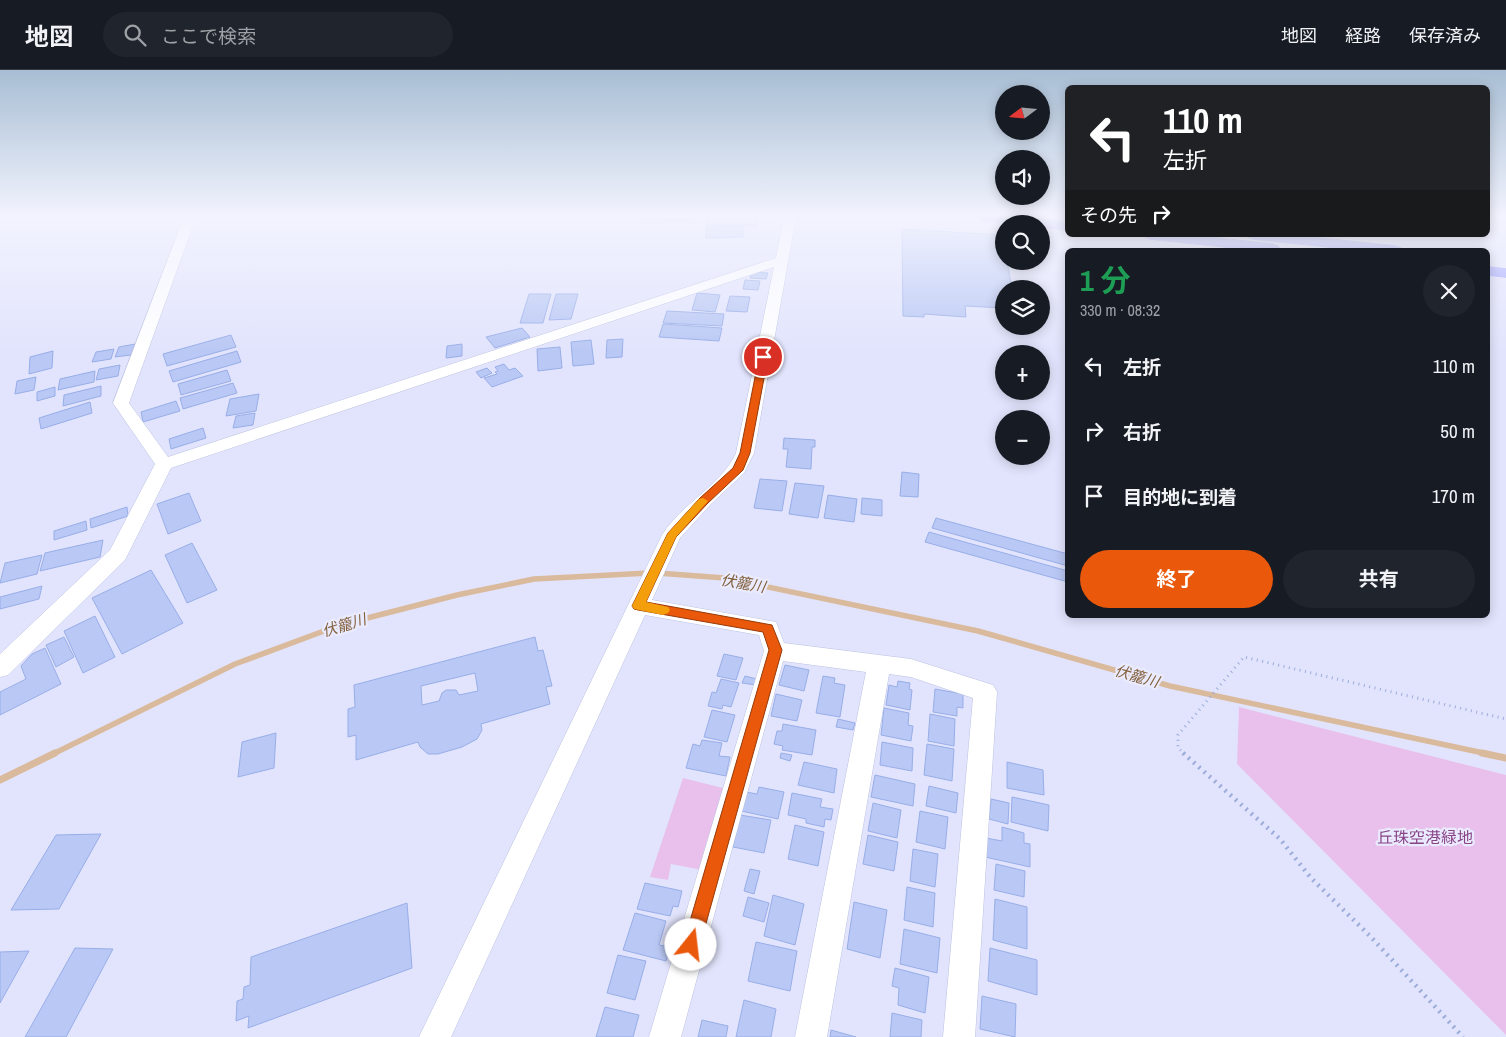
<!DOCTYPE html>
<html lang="ja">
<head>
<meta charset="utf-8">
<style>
	body { margin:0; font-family:"Archivo Narrow","Noto Sans JP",sans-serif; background:#20242c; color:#f1f3f6; height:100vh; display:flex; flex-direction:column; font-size:19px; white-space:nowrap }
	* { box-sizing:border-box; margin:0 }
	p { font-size:16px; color:#9ea1a6 }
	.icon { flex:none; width:28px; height:28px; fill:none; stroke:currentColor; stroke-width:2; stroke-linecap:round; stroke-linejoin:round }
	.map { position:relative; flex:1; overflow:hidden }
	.details { position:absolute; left:1065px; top:178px; width:425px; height:370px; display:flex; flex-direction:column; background:#171b24; border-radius:8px; box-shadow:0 2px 12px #0003 }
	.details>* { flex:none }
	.banner { position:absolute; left:1065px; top:15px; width:425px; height:152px; border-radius:8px; box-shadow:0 2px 12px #0003; background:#202124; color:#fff; overflow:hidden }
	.needle { width:32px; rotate:254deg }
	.tools { position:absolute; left:995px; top:15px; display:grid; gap:10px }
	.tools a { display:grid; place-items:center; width:55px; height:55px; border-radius:50%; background:#171b24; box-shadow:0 2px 12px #0003; font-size:25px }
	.pin { position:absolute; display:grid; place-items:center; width:42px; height:42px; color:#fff; margin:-21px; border:2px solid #fff; border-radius:50%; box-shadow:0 1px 5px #0007 }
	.me { position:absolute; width:55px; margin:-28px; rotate:16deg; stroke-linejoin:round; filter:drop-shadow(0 0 4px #0008) }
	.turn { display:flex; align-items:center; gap:18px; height:105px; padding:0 15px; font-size:22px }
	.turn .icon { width:65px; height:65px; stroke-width:2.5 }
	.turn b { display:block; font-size:35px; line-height:42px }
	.then { display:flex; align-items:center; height:48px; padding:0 15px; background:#0003; gap:10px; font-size:19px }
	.round { display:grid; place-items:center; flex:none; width:52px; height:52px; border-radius:26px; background:#20242c }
	.headline { display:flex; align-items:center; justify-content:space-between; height:85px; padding:0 15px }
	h1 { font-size:30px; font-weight:700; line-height:38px; color:#1e9e55 }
	.button { display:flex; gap:10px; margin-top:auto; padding:10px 15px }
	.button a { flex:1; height:58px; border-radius:30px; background:#ea580c; color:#fff; font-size:20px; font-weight:700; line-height:58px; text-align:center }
	.button a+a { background:#20242c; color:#f1f3f6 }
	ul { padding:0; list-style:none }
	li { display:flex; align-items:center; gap:15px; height:65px; padding:0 15px }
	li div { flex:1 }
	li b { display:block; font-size:19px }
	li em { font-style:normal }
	header { display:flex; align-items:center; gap:30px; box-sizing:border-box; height:70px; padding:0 25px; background:#171b24; border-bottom:1px solid #363941 }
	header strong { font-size:24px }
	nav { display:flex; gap:28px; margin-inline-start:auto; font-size:18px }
	.search { width:350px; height:45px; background:#20242c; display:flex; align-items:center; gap:12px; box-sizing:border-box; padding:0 18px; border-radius:28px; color:#9ea1a6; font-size:19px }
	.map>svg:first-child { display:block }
	.green { fill:#e9c0eb }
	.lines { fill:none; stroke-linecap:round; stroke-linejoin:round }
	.stream-far1 { stroke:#daba9c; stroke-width:5.5 }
	.stream { stroke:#daba9c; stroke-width:7 }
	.building { fill:#b9c8f4; stroke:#98aee8; fill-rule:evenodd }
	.minor-casing { stroke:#bbc2e0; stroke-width:1 }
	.major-casing { stroke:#fff; stroke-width:1 }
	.path-far1 { stroke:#9cacd9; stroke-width:3; stroke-dasharray:1 4.5; stroke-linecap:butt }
	.path { stroke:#9cacd9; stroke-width:4.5; stroke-dasharray:2 5; stroke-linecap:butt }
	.minor { fill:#fff; fill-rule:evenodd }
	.major { fill:#989bff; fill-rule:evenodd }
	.route { fill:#ea580c; stroke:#983908 }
	.slow { fill:#f59e0b }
	.labels { text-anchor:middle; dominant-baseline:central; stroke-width:4.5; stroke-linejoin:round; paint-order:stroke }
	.water-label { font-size:15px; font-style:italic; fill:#84613d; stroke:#eaebff }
	.near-park-label { font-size:16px; fill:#894486; stroke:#eaebff }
</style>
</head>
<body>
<header>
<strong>地図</strong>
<div class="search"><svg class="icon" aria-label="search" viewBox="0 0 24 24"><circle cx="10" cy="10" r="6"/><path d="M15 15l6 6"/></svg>ここで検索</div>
<nav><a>地図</a><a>経路</a><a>保存済み</a></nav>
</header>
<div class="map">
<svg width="1506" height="967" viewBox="0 0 1506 967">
	<rect width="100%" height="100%" fill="#e2e4fd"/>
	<path class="green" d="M 1239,637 L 1506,705 L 1506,965 L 1237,694 Z
		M 683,708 L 727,719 L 702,800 L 671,794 L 668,810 L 650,807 Z"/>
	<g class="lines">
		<path class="stream-far1" d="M 657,503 L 725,508 L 978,561 L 1170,616 L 1488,684
			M 53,684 L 235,594 L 340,555 L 457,525 L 534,509 L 649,503"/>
		<path class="stream" d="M 1482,683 L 1506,688
			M 0,710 L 55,683"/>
	</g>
	<path class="building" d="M 644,147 L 694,147 L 694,151 L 643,152 Z
		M 707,147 L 757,147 L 757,156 L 707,156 Z
		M 743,157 L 743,167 L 706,168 L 706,158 Z
		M 902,159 L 1002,165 L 1004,191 L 1007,191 L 1012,219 L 1004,219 L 1004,238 L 965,236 L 966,247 L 924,244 L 924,247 L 903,246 Z
		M 752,202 L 768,203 L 766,209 L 750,208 Z
		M 745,210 L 760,211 L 758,220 L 743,219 Z
		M 697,223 L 720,225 L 715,242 L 692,240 Z
		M 529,224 L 551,224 L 543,253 L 520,253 Z
		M 556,224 L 578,224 L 571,249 L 549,250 Z
		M 730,226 L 750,227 L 747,242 L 726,241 Z
		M 667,241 L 724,244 L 722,256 L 663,253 Z
		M 663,254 L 722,258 L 719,271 L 659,267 Z
		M 522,258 L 530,267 L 495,278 L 486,267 Z
		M 231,265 L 236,277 L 167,296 L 163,284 Z
		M 623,269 L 622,287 L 606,288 L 607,270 Z
		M 591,270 L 594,294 L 573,296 L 571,272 Z
		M 135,274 L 131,285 L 115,287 L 119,277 Z
		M 462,274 L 462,286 L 446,288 L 447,276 Z
		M 560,277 L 562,298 L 538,301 L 537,279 Z
		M 114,279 L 111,289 L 92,292 L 96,282 Z
		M 53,281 L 52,298 L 29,304 L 30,287 Z
		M 237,281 L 241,292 L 173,312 L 169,301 Z
		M 504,294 L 509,300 L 515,298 L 523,306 L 492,317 L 484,308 L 497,304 L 495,302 L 498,301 L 495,297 Z
		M 120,295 L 118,306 L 96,310 L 99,299 Z
		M 487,298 L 492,303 L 481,308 L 476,302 Z
		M 227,300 L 231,311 L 181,325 L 178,314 Z
		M 95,301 L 94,312 L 58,320 L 60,309 Z
		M 36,307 L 34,320 L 15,324 L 17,311 Z
		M 233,313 L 237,323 L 183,339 L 180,328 Z
		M 101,316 L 101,326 L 63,336 L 64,325 Z
		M 55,317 L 55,326 L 37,331 L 37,322 Z
		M 259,324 L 256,341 L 226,346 L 230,329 Z
		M 176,331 L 180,341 L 143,352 L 141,342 Z
		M 90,332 L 92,343 L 41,359 L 39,348 Z
		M 255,343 L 253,355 L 233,358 L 236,346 Z
		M 203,358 L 206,368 L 171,379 L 169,369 Z
		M 784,368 L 815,370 L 815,377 L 812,377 L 811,399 L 786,397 L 788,379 L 783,379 Z
		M 902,402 L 919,404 L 918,427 L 900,426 Z
		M 760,409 L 787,411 L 782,441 L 754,438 Z
		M 795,413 L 824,416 L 818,448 L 789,444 Z
		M 189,423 L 201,451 L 168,464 L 157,434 Z
		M 828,425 L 857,429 L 854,452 L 824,448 Z
		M 862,428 L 882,430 L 882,446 L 861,444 Z
		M 127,437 L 128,446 L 91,458 L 90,449 Z
		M 936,448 L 1068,484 L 1068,496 L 932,458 Z
		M 86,451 L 87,460 L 54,470 L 54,461 Z
		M 929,462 L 1068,501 L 1068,512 L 925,472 Z
		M 103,470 L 100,487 L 40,501 L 45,483 Z
		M 192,473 L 217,520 L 187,533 L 165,485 Z
		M 42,485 L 37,504 L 0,513 L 5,493 Z
		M 151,500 L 183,553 L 122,584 L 92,528 Z
		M 42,516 L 39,529 L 0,539 L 0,527 Z
		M 95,546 L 115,587 L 83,603 L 64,561 Z
		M 64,567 L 74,587 L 56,597 L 46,575 Z
		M 535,567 L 538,581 L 543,580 L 552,616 L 546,617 L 550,634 L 481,654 L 482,660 L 477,669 L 462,677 L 438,684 L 428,684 L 420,677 L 418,672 L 356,690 L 356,665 L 348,667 L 348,639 L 355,637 L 354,615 ZM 475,603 L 478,621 L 459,625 L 456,620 L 446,620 L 442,623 L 439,631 L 422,635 L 421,616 Z
		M 45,578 L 61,614 L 0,645 L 0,622 L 26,609 L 21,596 L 32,584 Z
		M 724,584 L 743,588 L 736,610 L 717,606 Z
		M 785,595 L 809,600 L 804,621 L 779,615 Z
		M 745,606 L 757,609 L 756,615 L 742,613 Z
		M 823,606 L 835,608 L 834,613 L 845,615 L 840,647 L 816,643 Z
		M 721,609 L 739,613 L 731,637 L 723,635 L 722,639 L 708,636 L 712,622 L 716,623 Z
		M 898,611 L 910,613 L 909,619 L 912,620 L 910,640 L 886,635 L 889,615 L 897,617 Z
		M 935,619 L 963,624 L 963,638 L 957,637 L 957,646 L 933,642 Z
		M 776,624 L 802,630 L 797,651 L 771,646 Z
		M 884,638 L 909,643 L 908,655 L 913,656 L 911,671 L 881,665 Z
		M 712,640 L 735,645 L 727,672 L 704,667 Z
		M 930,644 L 955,649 L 954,676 L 928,671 Z
		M 838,649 L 855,653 L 853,660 L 836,657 Z
		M 783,654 L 816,660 L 812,685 L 782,680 L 783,676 L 774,674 L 777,661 L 782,661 Z
		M 276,663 L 274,698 L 238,707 L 242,672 Z
		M 702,670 L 722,673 L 719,686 L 730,687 L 726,706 L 686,698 L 693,674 L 700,676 Z
		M 882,672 L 913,678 L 912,701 L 880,695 Z
		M 927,674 L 954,679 L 952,711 L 924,705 Z
		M 781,683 L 792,685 L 790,691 L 780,688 Z
		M 804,692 L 837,699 L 834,723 L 798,715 Z
		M 1007,692 L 1043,700 L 1044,725 L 1007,718 Z
		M 875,705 L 915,714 L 913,736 L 871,727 Z
		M 929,716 L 958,723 L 956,743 L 926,736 Z
		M 759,717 L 784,722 L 778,749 L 741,741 L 746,722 L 757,724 Z
		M 792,723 L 822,729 L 820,737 L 833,739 L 831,750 L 825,749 L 824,757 L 806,753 L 806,749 L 788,745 Z
		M 1012,727 L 1049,735 L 1048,761 L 1011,752 Z
		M 991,729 L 1009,733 L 1008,754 L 989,749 Z
		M 873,733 L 901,740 L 897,768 L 868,761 Z
		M 920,741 L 948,747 L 945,779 L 916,772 Z
		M 740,745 L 771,750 L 764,783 L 733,777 Z
		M 795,755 L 824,762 L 818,796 L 788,789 Z
		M 1002,757 L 1024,763 L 1024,773 L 1030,774 L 1030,797 L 985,787 L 986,768 L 1002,771 Z
		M 101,764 L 59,839 L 11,840 L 56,765 Z
		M 868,765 L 898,772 L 894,801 L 863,794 Z
		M 913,779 L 938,784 L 935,817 L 910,811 Z
		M 996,794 L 1025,801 L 1024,827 L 994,820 Z
		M 750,799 L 760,801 L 754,824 L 744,821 Z
		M 645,813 L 682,821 L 678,837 L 673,836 L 670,846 L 637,839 Z
		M 907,817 L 935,823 L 933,857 L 904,850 Z
		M 773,825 L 804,834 L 795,875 L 764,866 Z
		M 748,827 L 769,833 L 764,852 L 743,846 Z
		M 995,829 L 1027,837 L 1027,879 L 993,870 Z
		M 854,832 L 887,840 L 880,888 L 847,879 Z
		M 407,833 L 412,898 L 248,958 L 249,946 L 236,951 L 237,931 L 243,929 L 244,917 L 250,915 L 251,887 Z
		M 635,843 L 666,851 L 659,875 L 670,877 L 666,891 L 623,880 Z
		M 904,859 L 940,868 L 937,903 L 900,894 Z
		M 756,872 L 797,881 L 790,921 L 748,911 Z
		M 75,878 L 113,879 L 66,967 L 25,967 Z
		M 990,878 L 1037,890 L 1037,925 L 988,911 Z
		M 29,881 L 0,933 L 0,882 Z
		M 618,885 L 646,891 L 635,930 L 607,923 Z
		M 895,898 L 929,907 L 925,943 L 898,935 L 899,918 L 892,916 Z
		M 982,926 L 1016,934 L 1015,967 L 980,959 Z
		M 744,930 L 776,939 L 771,967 L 736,967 Z
		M 605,937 L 639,945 L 633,967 L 596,967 Z
		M 892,943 L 922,950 L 921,967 L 890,967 Z
		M 702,950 L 728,956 L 726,967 L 698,967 Z
		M 831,960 L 856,967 L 830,967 Z"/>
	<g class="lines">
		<defs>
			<path id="minor" d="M 184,147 L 196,147 L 129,333 L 168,387 L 776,188 L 784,147 L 796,147 L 754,383 L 744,403 L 711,434 L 680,468 L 652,530 L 776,552 L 784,573 L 911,589 L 993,615 L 997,622 L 975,967 L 943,967 L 973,628 L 911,607 L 889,604 L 827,967 L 795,967 L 866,602 L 783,591 L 681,967 L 649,967 L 764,581 L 759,565 L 645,545 L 451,967 L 419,967 L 662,465 C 681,434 722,415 736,383 L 774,197 L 171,398 L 125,490 L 8,605 L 0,607 L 0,584 L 110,480 L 155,394 L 113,333 Z"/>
			<path id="major" d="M 977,147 L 1027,147 L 1068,151 L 1068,161 L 1041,158 L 1041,154 L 985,152 L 980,150 Z
				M 1143,165 L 1195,165 L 1272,173 L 1278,175 L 1280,178 L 1279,180 L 1246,180 L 1151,170 L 1145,168 Z
				M 1246,165 L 1298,165 L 1395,175 L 1401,177 L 1403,180 L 1350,180 L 1254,170 L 1248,168 Z
				M 1488,196 L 1506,198 L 1506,208 L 1488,206 Z"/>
		</defs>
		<use href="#minor" class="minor-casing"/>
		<use href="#major" class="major-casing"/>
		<path class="path-far1" d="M 1185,684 L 1178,678 L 1178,665 L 1244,587 L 1506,649"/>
		<path class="path" d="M 1183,683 L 1280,769 L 1311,808 L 1371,867 L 1463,967"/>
		<use href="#minor" class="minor"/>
		<use href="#major" class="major"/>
	</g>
	<linearGradient id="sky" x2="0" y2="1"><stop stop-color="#a8bed4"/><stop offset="0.52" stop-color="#f2f3fe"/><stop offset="1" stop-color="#f2f3fe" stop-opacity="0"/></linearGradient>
	<rect width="1506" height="282" fill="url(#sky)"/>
	<path class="route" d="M 763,284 L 768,287 L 750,383 L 743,400 L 708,433 L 676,467 L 646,532 L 772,555 L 782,580 L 700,875 L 697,881 L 691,883 L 685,881 L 683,875 L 769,580 L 763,562 L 638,540 L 634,539 L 632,536 L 668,463 L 700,428 L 733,398 L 740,383 L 759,287 Z"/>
	<path class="slow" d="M 703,428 L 708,431 L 676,467 L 646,532 L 668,537 L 670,540 L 668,543 L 663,545 L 634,539 L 632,536 L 668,463 L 699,429 Z"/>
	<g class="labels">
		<g class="water-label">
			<text transform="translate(743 513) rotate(10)">伏籠川</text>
			<text transform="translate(344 555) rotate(-17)">伏籠川</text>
			<text transform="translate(1137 606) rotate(16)">伏籠川</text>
		</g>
		<g class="near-park-label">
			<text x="1425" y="767">丘珠空港緑地</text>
		</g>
	</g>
</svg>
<div class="tools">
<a><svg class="needle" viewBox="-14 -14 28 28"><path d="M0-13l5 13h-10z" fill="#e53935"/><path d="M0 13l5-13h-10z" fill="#9ea1a6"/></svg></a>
<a><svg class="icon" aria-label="sound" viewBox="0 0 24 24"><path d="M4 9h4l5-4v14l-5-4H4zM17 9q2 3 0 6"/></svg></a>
<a><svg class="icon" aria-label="search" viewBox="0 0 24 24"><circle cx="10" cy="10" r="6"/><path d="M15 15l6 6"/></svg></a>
<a><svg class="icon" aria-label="layers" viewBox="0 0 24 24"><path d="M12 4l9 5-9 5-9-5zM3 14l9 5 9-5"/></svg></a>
<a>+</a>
<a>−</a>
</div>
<div class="pin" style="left:763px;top:287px;background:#d93025"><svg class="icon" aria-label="arrive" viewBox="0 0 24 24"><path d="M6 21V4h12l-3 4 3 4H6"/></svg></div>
<svg class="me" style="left:691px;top:875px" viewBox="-20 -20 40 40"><circle r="19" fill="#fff"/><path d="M0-13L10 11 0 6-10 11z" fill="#ea580c"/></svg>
<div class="banner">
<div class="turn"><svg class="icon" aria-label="left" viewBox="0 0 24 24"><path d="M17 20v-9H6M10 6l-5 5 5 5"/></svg><div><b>110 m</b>左折</div></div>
<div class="then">その先<svg class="icon" aria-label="right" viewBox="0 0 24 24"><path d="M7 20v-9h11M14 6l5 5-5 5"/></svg></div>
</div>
<section class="details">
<div class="headline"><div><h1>1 分</h1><p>330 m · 08:32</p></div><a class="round"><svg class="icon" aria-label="close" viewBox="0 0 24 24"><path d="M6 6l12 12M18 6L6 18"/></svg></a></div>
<ul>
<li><svg class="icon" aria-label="left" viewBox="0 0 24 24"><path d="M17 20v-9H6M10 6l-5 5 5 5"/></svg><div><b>左折</b></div><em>110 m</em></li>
<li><svg class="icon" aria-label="right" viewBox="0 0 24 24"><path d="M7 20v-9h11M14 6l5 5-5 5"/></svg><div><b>右折</b></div><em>50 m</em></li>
<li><svg class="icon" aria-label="arrive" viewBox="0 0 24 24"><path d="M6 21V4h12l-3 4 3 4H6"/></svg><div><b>目的地に到着</b></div><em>170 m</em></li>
</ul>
<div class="button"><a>終了</a><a>共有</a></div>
</section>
</div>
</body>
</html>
